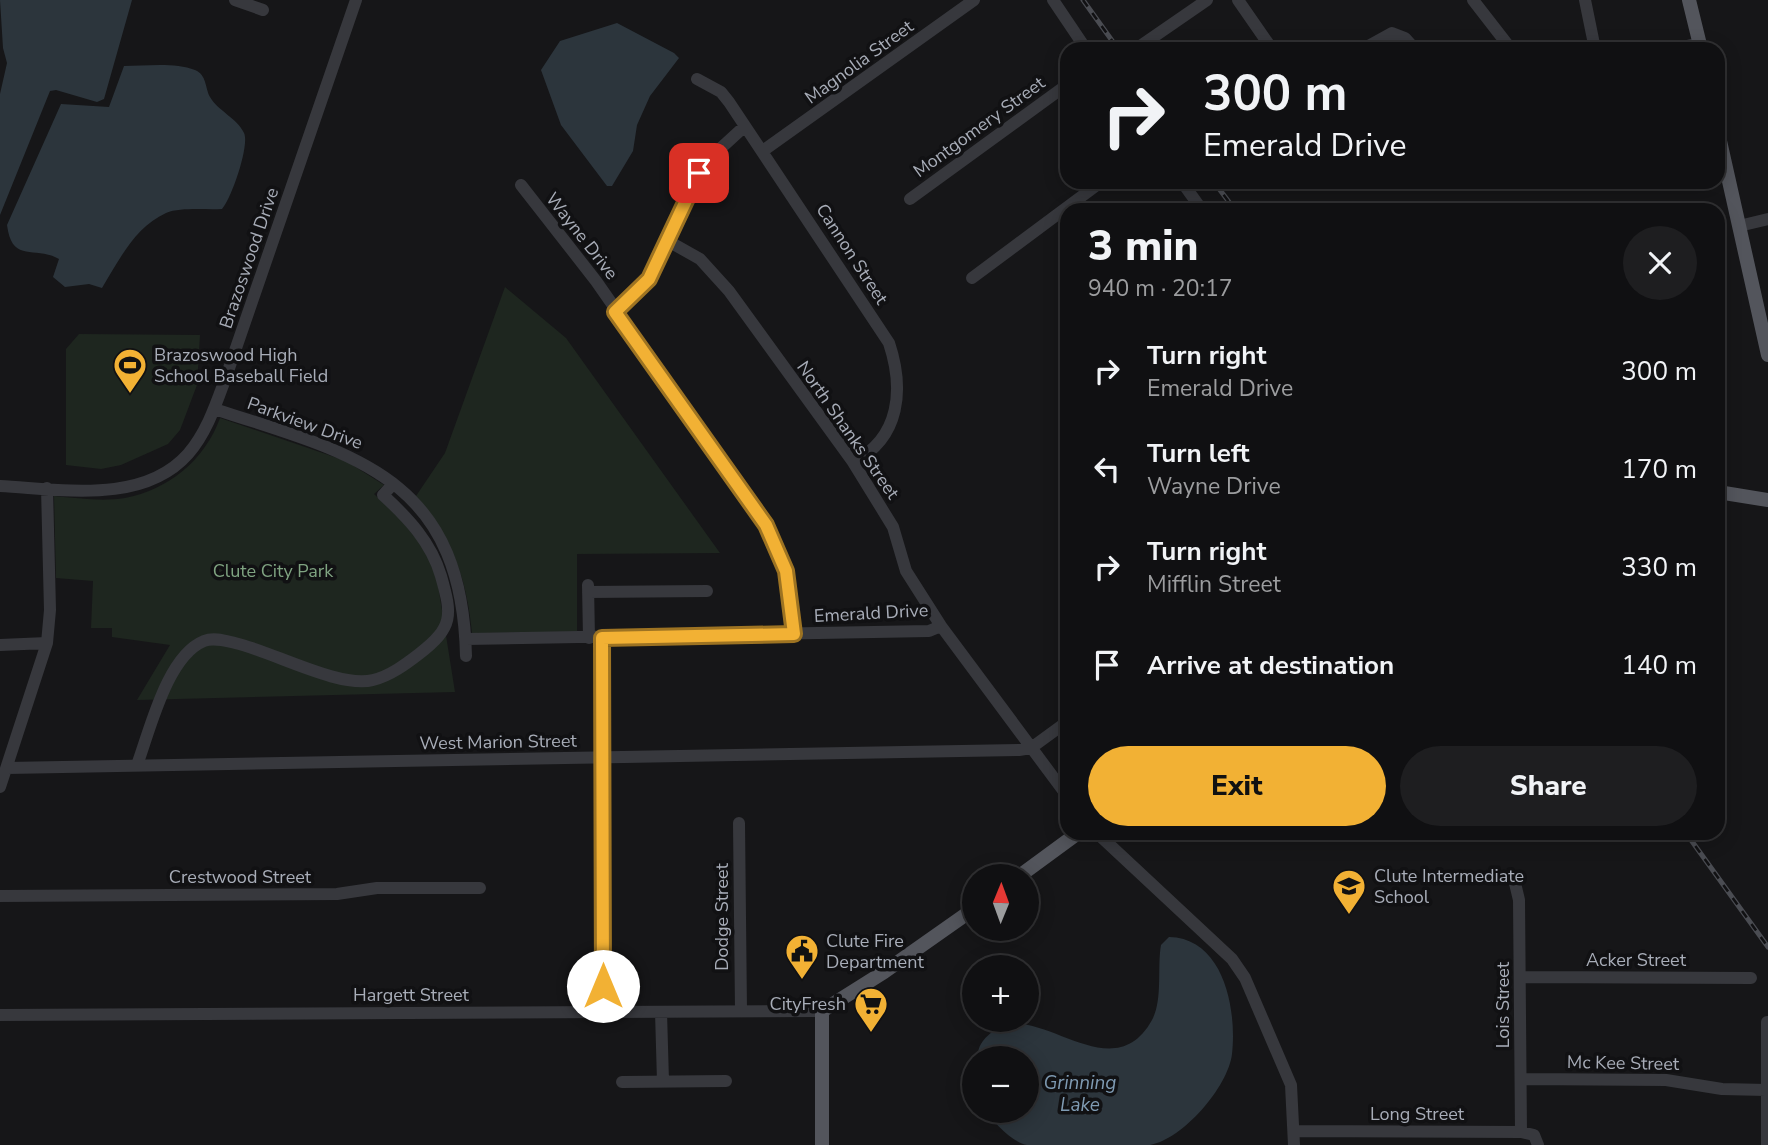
<!DOCTYPE html>
<html lang="en">
<head>
<meta charset="utf-8">
<style>
	body { margin:0; font-family:"Nunito Sans",sans-serif; background:#1e1e20; color:#f1f3f6; height:100vh; display:flex; flex-direction:column; font-size:26px; white-space:nowrap }
	* { box-sizing:border-box; margin:0 }
	p { font-size:23px; color:#9c9d9f }
	.icon { flex:none; width:38px; height:38px; fill:none; stroke:currentColor; stroke-width:2; stroke-linecap:round; stroke-linejoin:round }
	.map { position:relative; flex:1; overflow:hidden }
	.side { position:absolute; left:1060px; top:203px; width:665px; height:637px; display:flex; flex-direction:column; background:#101012; border-radius:21px; box-shadow:0 4px 18px #0003,0 0 0 2px #303032 }
	.side>* { flex:none }
	.banner { position:absolute; left:1060px; top:42px; width:665px; height:147px; border-radius:21px; box-shadow:0 4px 18px #0003,0 0 0 2px #303032; background:#101012; color:#f1f3f6; overflow:hidden }
	.needle { width:46px; rotate:1deg }
	.tools { position:absolute; left:962px; top:864px; display:grid; gap:14px }
	.tools a { display:grid; place-items:center; width:77px; height:77px; border-radius:50%; background:#101012; box-shadow:0 4px 18px #0003,0 0 0 2px #303032; font-size:35px }
	.pin { position:absolute; display:grid; place-items:center; width:60px; height:60px; color:#fff; margin:-30px; border-radius:14px; box-shadow:0 4px 10px #0006 }
	.me { position:absolute; width:77px; margin:-38px; rotate:0deg; stroke-linejoin:round; filter:drop-shadow(0 0 5px #0008) }
	.turn { display:flex; align-items:center; gap:24px; height:147px; padding:0 28px; font-size:32px }
	.turn .icon { width:91px; height:91px; stroke-width:2.5 }
	.turn b { display:block; font-size:49px; line-height:60px }
	.round { display:grid; place-items:center; flex:none; width:74px; height:74px; border-radius:37px; background:#1e1e20 }
	.overview { display:flex; align-items:center; justify-content:space-between; height:119px; padding:0 28px }
	h1 { font-size:42px; font-weight:800; line-height:52px }
	.action { display:flex; gap:14px; margin-top:auto; padding:14px 28px }
	.action a { flex:1; height:80px; border-radius:42px; background:#f2b134; color:#111; font-size:28px; font-weight:800; line-height:80px; text-align:center }
	.action a+a { background:#1e1e20; color:#f1f3f6 }
	ul { padding:0; list-style:none }
	li { display:flex; align-items:center; gap:21px; height:98px; padding:0 28px }
	li div { flex:1 }
	li b { display:block; font-size:26px }
	li em { font-style:normal }
	.map>svg:first-child { display:block }
	.green { fill:#1e261f }
	.water { fill:#2c353c }
	.lines { fill:none; stroke-linecap:round; stroke-linejoin:round }
	.minor { stroke:#37383d; stroke-width:12 }
	.major { stroke:#53555c; stroke-width:14 }
	.rail-casing { stroke:#4a4c52; stroke-width:5 }
	.rail { stroke:#111113; stroke-width:2.5; stroke-dasharray:8; stroke-linecap:butt }
	.route-casing { stroke:#9d7322; stroke-width:18 }
	.route { stroke:#f2b134; stroke-width:12 }
	.labels { text-anchor:middle; dominant-baseline:central; stroke-width:7; stroke-linejoin:round; paint-order:stroke }
	.street-label { font-size:18px; fill:#a8adb8; stroke:#111113 }
	.poi-label { font-size:18px; fill:#a8adb8; stroke:#111113; text-anchor:start }
	.park-label { font-size:18px; fill:#7fa381; stroke:#111113 }
	.water-label { font-size:19px; font-style:italic; fill:#7f9bb3; stroke:#111113 }
</style>
</head>
<body>
<div class="map">
<svg width="1768" height="1145" viewBox="0 0 1768 1145">
	<rect width="100%" height="100%" fill="#161618"/>
	<path class="green" d="M 505,287 L 566,338 L 720,553 L 577,554 L 577,632 L 472,633 C 467,579 452,537 416,496 L 445,453 Z
		M 79,334 L 200,335 L 197,385 L 180,430 L 168,444 L 121,465 L 101,469 L 66,465 L 66,349 Z
		M 220,418 L 346,461 L 384,485 L 374,494 L 400,519 L 434,560 L 455,692 L 137,700 L 170,645 L 112,637 L 112,628 L 91,628 L 93,581 L 56,578 L 54,496 C 77,498 102,502 125,498 C 168,490 205,460 220,418 Z"/>
	<path class="water" d="M 0,0 L 132,0 L 104,99 L 97,102 L 56,90 L 50,91 L 0,215 L 0,94 L 7,63 L 3,48 Z
		M 617,23 L 674,53 L 679,58 L 650,96 L 637,125 L 633,151 L 612,186 L 607,186 L 561,125 L 541,70 L 560,41 Z
		M 124,66 C 145,66 175,62 195,70 C 207,75 205,88 210,97 C 218,111 237,118 244,133 C 250,145 231,200 222,209 C 205,210 181,207 166,213 C 135,227 119,260 102,288 L 89,284 L 65,287 L 53,277 L 59,259 C 34,245 12,264 7,225 L 61,104 L 109,107 Z
		M 1169,937 C 1224,938 1237,1010 1232,1054 C 1228,1087 1183,1139 1150,1145 C 1123,1145 1091,1145 1064,1145 C 1052,1145 1038,1145 1027,1145 C 1014,1143 992,1122 987,1111 L 1027,1111 L 1027,1059 L 977,1059 C 978,1046 982,1040 992,1032 C 1035,996 1111,1094 1152,1020 C 1163,1000 1157,967 1161,945 Z"/>
	<g class="lines">
		<path class="minor" d="M 235,0 L 263,10
			M 1053,0 L 1086,49
			M 1238,0 L 1272,49
			M 1473,0 L 1511,49
			M 1585,0 L 1595,49
			M 1136,49 L 1207,0
			M 1363,49 L 1392,33 L 1405,38 L 1415,49
			M 1675,49 L 1699,43
			M 697,79 L 721,92 L 729,102 L 889,343 C 904,388 901,438 853,462
			M 764,150 L 974,0
			M 1182,182 L 1202,210
			M 521,185 L 596,281 L 766,525 L 786,571 L 794,634
			M 910,199 L 1068,84
			M 1739,226 L 1768,219
			M 668,241 L 700,259 L 729,291 L 853,462 L 893,527 L 906,571 L 941,626 L 1068,797
			M 972,278 L 1101,182
			M 616,311 L 649,279 L 683,203 L 709,159 L 745,126
			M 214,409 C 359,455 462,479 466,656
			M 0,486 C 60,489 143,505 188,454 C 207,432 216,404 226,377 L 356,0
			M 588,585 L 589,638
			M 588,592 L 707,591
			M 602,638 L 603,1012
			M 466,639 L 929,631 L 941,626
			M 0,645 L 47,643
			M 137,765 C 150,730 167,656 204,641 C 214,637 226,641 235,643 C 271,651 340,689 373,680 C 390,676 406,664 419,654 C 454,627 452,615 441,576 C 431,542 408,518 383,495 L 393,484
			M 7,768 L 1019,750 L 1031,748 L 1068,721
			M 0,787 L 47,643 L 50,610 L 47,488
			M 739,823 L 741,1011
			M 1097,833 L 1232,959 L 1245,978 L 1291,1085 L 1294,1145
			M 1514,879 L 1519,900 L 1521,1132
			M 0,896 L 337,894 L 377,888 L 480,888
			M 1520,977 L 1751,978
			M 661,1012 L 663,1081
			M 0,1015 L 822,1011
			M 1767,1022 L 1767,1145
			M 1521,1079 L 1666,1080 L 1722,1089 L 1766,1090
			M 622,1082 L 726,1081
			M 1294,1131 L 1521,1132 L 1534,1135 L 1538,1145"/>
		<path class="major" d="M 1689,0 L 1701,49
			M 1718,132 L 1768,355
			M 1718,492 L 1768,500
			M 1018,877 L 1078,833
			M 822,1145 L 822,1011 L 884,972 L 975,908"/>
		<defs>
			<path id="rail" d="M 1083,0 L 1118,49
				M 1214,182 L 1235,210
				M 1686,833 L 1768,947"/>
		</defs>
		<use href="#rail" class="rail-casing"/>
		<use href="#rail" class="rail"/>
	</g>
	<g class="lines">
		<defs>
			<path id="route" d="M 603,986 L 602,638 L 794,634 L 786,571 L 766,525 L 615,312 L 649,279 L 699,173"/>
		</defs>
		<use href="#route" class="route-casing"/>
		<use href="#route" class="route"/>
	</g>
	<defs>
		<symbol id="stadium-pin" viewBox="-11 -11 22 30"><path d="M0 17L-7.5 6A9.5 9.5 0 1 1 7.5 6Z" fill="#f2b134" stroke="#111113"/><path d="M0-5a6.5 5 0 1 0 0 10a6.5 5 0 1 0 0-10ZM-3.5-1.8h7v3.6h-7Z" fill="#111"/></symbol>
		<symbol id="school-pin" viewBox="-11 -11 22 30"><path d="M0 17L-7.5 6A9.5 9.5 0 1 1 7.5 6Z" fill="#f2b134" stroke="#111113"/><path d="M0-5L7-2L0 1L-7-2ZM-4 1L0 2.5L4 1V4Q0 6-4 4Z" fill="#111"/></symbol>
		<symbol id="civic-pin" viewBox="-11 -11 22 30"><path d="M0 17L-7.5 6A9.5 9.5 0 1 1 7.5 6Z" fill="#f2b134" stroke="#111113"/><path d="M-.6-6.5H3V-4.5H.6V-3L4-1V1h2V6H-6V1h2V-1L-.6-3ZM-1.2 2.5V6h2.4V2.5Z" fill="#111"/></symbol>
		<symbol id="supermarket-pin" viewBox="-11 -11 22 30"><path d="M0 17L-7.5 6A9.5 9.5 0 1 1 7.5 6Z" fill="#f2b134" stroke="#111113"/><path d="M-6-5.5h2.5l.6 2H6L4.5 2H-2.5L-4.4-4H-6ZM-1.5 3.2a1.3 1.3 0 1 0 .1 0ZM3 3.2a1.3 1.3 0 1 0 .1 0Z" fill="#111"/></symbol>
	</defs>
	<g fill-rule="evenodd">
		<use href="#stadium-pin" x="111" y="346" width="38" height="52"/>
		<use href="#school-pin" x="1330" y="867" width="38" height="52"/>
		<use href="#civic-pin" x="783" y="932" width="38" height="52"/>
		<use href="#supermarket-pin" x="852" y="985" width="38" height="52"/>
	</g>
	<g class="labels">
		<g class="street-label">
			<text transform="translate(859 62) rotate(-36)">Magnolia Street</text>
			<text transform="translate(979 127) rotate(-36)">Montgomery Street</text>
			<text transform="translate(582 236) rotate(52)">Wayne Drive</text>
			<text transform="translate(852 254) rotate(57)">Cannon Street</text>
			<text transform="translate(249 258) rotate(-71)">Brazoswood Drive</text>
			<text transform="translate(305 423) rotate(20)">Parkview Drive</text>
			<text transform="translate(848 430) rotate(55)">North Shanks Street</text>
			<text transform="translate(871 613) rotate(-3)">Emerald Drive</text>
			<text transform="translate(498 742) rotate(-1)">West Marion Street</text>
			<text x="240" y="877">Crestwood Street</text>
			<text transform="translate(722 917) rotate(-90)">Dodge Street</text>
			<text x="1636" y="960">Acker Street</text>
			<text x="411" y="995">Hargett Street</text>
			<text transform="translate(1503 1005) rotate(-90)">Lois Street</text>
			<text transform="translate(1623 1063) rotate(1)">Mc Kee Street</text>
			<text x="1417" y="1114">Long Street</text>
		</g>
		<g class="poi-label">
			<text x="154" y="355">Brazoswood High<tspan x="154" dy="21">School Baseball Field</tspan></text>
			<text x="1374" y="876">Clute Intermediate<tspan x="1374" dy="21">School</tspan></text>
			<text x="826" y="941">Clute Fire<tspan x="826" dy="21">Department</tspan></text>
			<text x="846" y="1004" text-anchor="end">CityFresh</text>
		</g>
		<g class="park-label">
			<text x="273" y="571">Clute City Park</text>
		</g>
		<g class="water-label">
			<text x="1080" y="1083">Grinning<tspan x="1080" dy="22">Lake</tspan></text>
		</g>
	</g>
</svg>
<div class="tools">
<a><svg class="needle" viewBox="-14 -14 28 28"><path d="M0-13l5 13h-10z" fill="#e53935"/><path d="M0 13l5-13h-10z" fill="#9c9d9f"/></svg></a>
<a>+</a>
<a>−</a>
</div>
<div class="pin" style="left:699px;top:173px;background:#d93025"><svg class="icon" aria-label="arrive" viewBox="0 0 24 24"><path d="M6 21V4h12l-3 4 3 4H6"/></svg></div>
<svg class="me" style="left:603px;top:986px" viewBox="-20 -20 40 40"><circle r="19" fill="#fff"/><path d="M0-13L10 11 0 6-10 11z" fill="#f2b134"/></svg>
<div class="banner">
<div class="turn"><svg class="icon" aria-label="right" viewBox="0 0 24 24"><path d="M7 20v-9h11M14 6l5 5-5 5"/></svg><div><b>300 m</b>Emerald Drive</div></div>
</div>
<section class="side">
<div class="overview"><div><h1>3 min</h1><p>940 m · 20:17</p></div><a class="round"><svg class="icon" aria-label="close" viewBox="0 0 24 24"><path d="M6 6l12 12M18 6L6 18"/></svg></a></div>
<ul>
<li><svg class="icon" aria-label="right" viewBox="0 0 24 24"><path d="M7 20v-9h11M14 6l5 5-5 5"/></svg><div><b>Turn right</b><p>Emerald Drive</p></div><em>300 m</em></li>
<li><svg class="icon" aria-label="left" viewBox="0 0 24 24"><path d="M17 20v-9H6M10 6l-5 5 5 5"/></svg><div><b>Turn left</b><p>Wayne Drive</p></div><em>170 m</em></li>
<li><svg class="icon" aria-label="right" viewBox="0 0 24 24"><path d="M7 20v-9h11M14 6l5 5-5 5"/></svg><div><b>Turn right</b><p>Mifflin Street</p></div><em>330 m</em></li>
<li><svg class="icon" aria-label="arrive" viewBox="0 0 24 24"><path d="M6 21V4h12l-3 4 3 4H6"/></svg><div><b>Arrive at destination</b></div><em>140 m</em></li>
</ul>
<div class="action"><a>Exit</a><a>Share</a></div>
</section>
</div>
</body>
</html>
